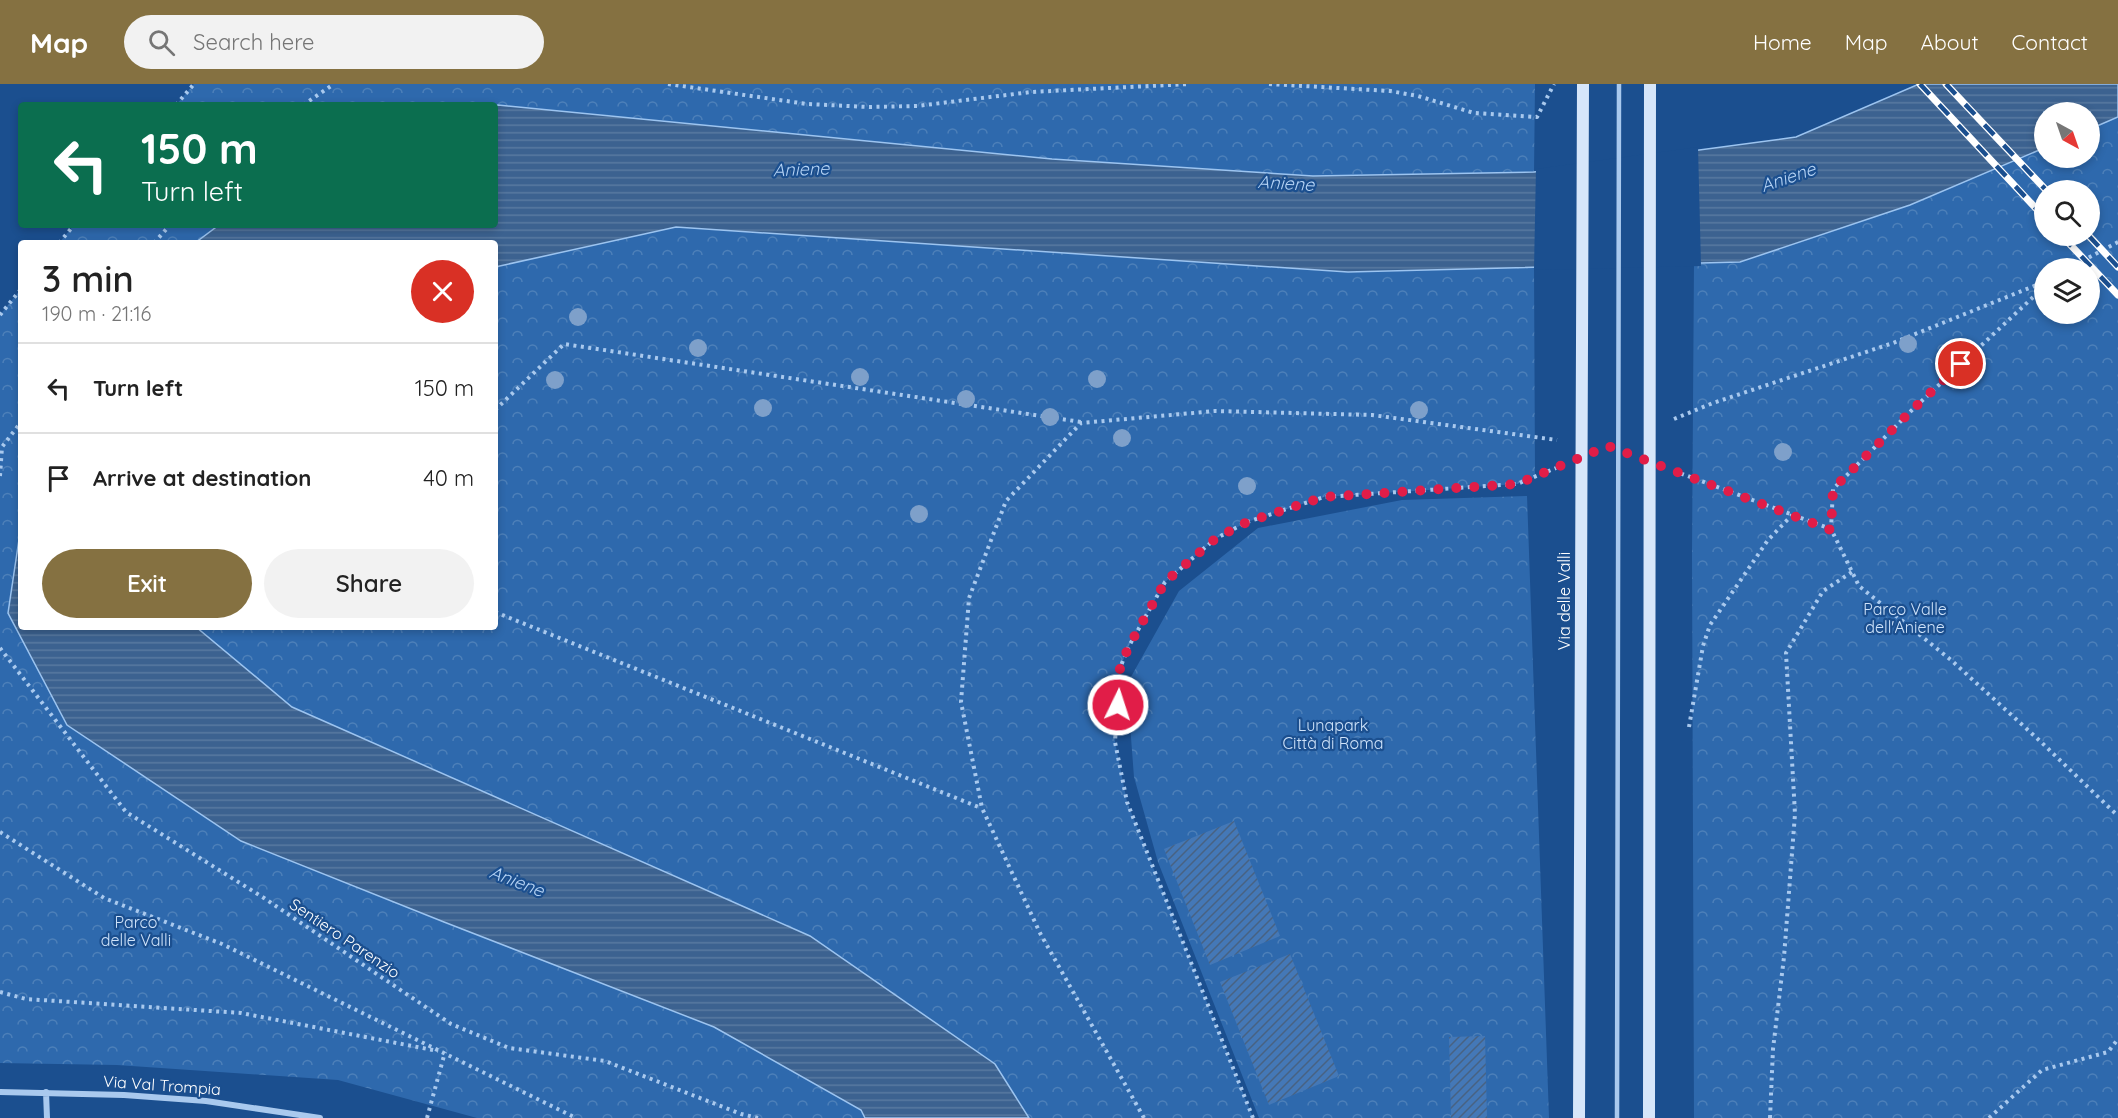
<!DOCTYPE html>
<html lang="en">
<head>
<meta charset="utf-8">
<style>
	body { margin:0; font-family:Quicksand,sans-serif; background:#f2f2f2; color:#222; height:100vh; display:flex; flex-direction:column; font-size:22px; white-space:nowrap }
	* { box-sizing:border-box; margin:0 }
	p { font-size:20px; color:#767676 }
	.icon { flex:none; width:33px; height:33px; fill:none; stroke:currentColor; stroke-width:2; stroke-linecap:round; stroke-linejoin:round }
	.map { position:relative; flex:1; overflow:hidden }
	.side { position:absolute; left:18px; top:156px; width:480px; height:390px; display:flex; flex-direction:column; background:#fff; border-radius:6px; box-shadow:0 3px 9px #0003 }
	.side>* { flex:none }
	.guide { position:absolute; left:18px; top:18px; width:480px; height:126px; border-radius:6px; box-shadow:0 3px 9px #0003; background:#0b6e4f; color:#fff; overflow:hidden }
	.needle { width:39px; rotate:140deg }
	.fabs { position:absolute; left:2034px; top:18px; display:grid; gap:12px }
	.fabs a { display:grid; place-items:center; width:66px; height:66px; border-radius:50%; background:#fff; box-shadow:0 3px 9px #0003; font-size:30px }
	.pin { position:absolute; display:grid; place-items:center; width:51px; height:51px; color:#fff; margin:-26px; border:3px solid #fff; border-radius:50%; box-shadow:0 2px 6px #0007 }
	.me { position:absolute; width:66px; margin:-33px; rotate:4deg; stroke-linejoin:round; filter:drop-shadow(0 0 4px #0008) }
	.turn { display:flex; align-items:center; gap:21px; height:126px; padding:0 24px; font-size:27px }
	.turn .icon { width:78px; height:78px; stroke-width:2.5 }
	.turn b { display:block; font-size:42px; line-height:51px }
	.round { display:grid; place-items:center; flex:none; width:63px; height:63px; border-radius:32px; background:#f2f2f2 }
	.overview { display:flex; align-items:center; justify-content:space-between; height:102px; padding:0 24px }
	h1 { font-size:36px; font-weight:600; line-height:45px }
	.cta { display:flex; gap:12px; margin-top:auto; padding:12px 24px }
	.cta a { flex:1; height:69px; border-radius:36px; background:#857141; color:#fff; font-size:24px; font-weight:600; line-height:69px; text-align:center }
	.cta a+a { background:#f2f2f2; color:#222 }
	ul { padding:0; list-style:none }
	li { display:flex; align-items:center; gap:18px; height:90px; padding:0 24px; border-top:2px solid #e0e0e0 }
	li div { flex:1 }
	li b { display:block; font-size:22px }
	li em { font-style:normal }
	header { display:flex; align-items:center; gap:36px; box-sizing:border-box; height:84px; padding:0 30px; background:#857141; color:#fff }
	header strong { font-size:28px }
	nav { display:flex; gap:33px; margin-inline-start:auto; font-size:21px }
	.search { width:420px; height:54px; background:#f2f2f2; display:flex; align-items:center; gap:15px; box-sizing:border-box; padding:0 21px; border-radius:33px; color:#767676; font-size:22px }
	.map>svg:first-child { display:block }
	.forest { fill:url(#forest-crowns); fill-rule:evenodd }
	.water { fill:url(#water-rules); stroke:#9cc4f0; stroke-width:1.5 }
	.pier { fill:#1b4f8f }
	.building { fill:url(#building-hatch) }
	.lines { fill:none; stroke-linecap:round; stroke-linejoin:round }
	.path { stroke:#a9c9ee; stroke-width:4; stroke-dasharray:3 4.5; stroke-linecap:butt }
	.lane { stroke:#a9c9ee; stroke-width:4.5 }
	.street { stroke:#a9c9ee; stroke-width:6 }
	.secondary { stroke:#d6e6fa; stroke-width:12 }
	.rail-casing { stroke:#fff; stroke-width:7 }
	.rail { stroke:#1b4f8f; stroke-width:4.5; stroke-dasharray:14; stroke-linecap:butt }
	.tree { fill:#7ea0ca }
	.route { stroke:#e11d48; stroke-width:10; stroke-dasharray:0 18 }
	.labels { text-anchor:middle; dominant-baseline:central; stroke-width:4.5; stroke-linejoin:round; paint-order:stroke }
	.street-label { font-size:16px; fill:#fff; stroke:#1b4f8f }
	.park-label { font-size:16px; fill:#cfe3fa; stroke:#1b4f8f }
	.water-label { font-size:18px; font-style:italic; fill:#b5d3f5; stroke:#1b4f8f }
</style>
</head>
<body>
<header>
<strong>Map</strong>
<div class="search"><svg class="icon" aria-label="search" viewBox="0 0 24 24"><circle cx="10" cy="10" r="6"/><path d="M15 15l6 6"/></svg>Search here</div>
<nav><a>Home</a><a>Map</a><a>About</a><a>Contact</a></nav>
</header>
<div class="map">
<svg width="2118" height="1034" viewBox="0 0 2118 1034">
	<defs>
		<pattern id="forest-crowns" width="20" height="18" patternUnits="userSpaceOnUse" patternTransform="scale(1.5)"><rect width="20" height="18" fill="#2e69ad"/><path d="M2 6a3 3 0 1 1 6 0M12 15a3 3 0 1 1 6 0" fill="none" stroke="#4d80b9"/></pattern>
		<pattern id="water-rules" width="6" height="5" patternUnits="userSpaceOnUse" patternTransform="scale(1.5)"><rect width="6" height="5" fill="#3c6290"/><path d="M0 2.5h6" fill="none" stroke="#597aa1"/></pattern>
		<pattern id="building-hatch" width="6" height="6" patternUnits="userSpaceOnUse" patternTransform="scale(1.5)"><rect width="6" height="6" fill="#4478b7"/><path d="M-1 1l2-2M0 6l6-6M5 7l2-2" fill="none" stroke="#486282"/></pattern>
	</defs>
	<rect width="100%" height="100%" fill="#1b4f8f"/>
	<path class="forest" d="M 194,0 L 1535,0 L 1534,88 L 1313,92 L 1052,75 L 495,21 L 176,21 Z
		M 2118,33 L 2118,1034 L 1694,1034 L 1692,471 L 1694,179 L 1741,178 L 1910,121 L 2044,64 L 2044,74 L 2090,74 L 2090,45 ZM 2044,106 L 2090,106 L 2090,152 L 2044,152 ZM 2044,184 L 2090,184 L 2090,230 L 2044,230 Z
		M 74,141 L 219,141 L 195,159 L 59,159 Z
		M 676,143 L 1348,188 L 1534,183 L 1535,393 L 1517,400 L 1324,413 L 1247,438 L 1215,455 L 1165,498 L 1129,562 L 1120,584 L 1115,658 L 1127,718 L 1253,1034 L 1029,1034 L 995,980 L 810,852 L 292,623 L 196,543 L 495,543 L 495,183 Z
		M 21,205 L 21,442 L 9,529 L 67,641 L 714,943 L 861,1026 L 865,1034 L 477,1034 L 338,996 L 117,981 L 0,979 L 0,231 Z
		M 1527,412 L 1549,1034 L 1259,1034 L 1158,778 L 1134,693 L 1127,600 L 1179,507 L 1258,444 L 1402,416 Z"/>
	<path class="water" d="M 1919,0 L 2118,0 L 2118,33 L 2090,45 L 2090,28 L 2044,28 L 2044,64 L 1910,121 L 1740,178 L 1348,188 L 676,143 L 495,183 L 495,159 L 195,159 L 219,141 L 495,141 L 495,22 L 498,21 L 1052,75 L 1313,92 L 1534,88 L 1796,53 Z
		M 21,442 L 21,543 L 196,543 L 292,623 L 810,852 L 995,980 L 1029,1034 L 865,1034 L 861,1026 L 714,943 L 444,838 L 241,757 L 67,641 L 8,529 Z"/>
	<path class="pier" d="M 1698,63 L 1701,182 L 1534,186 L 1536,85 Z"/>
	<path class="building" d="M 1234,737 L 1280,852 L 1210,881 L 1164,765 Z
		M 1290,870 L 1339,992 L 1269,1021 L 1220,898 Z
		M 1485,952 L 1487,1034 L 1451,1034 L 1449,953 Z"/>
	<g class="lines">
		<path class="path" d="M 668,0 L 807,20 L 869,23 L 917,22 L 1031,8 L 1189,0
			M 1269,0 L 1390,7 L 1418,12 L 1474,29 L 1537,33 L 1554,0
			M 176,21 L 194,0
			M 303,21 L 334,0
			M 59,159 L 74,141
			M 154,159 L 170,141
			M 2069,184 L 2118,158
			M 2044,203 L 1911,327 L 1833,405 L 1831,445 L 1859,502 L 1951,576 L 2040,657 L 2118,732
			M 0,231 L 21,205
			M 495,326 L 564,260 L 1081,338
			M 1674,335 L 1713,319 L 1893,259 L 2044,198
			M 1674,387 L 1831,445
			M 0,392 L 2,363 L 21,338
			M 495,528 L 981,724
			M 0,564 L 126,728 L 264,814 L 451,940 L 509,964 L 605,977 L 741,1030 L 758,1034
			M 1689,643 L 1703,562 L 1710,541 L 1768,456 L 1792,431
			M 0,748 L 104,814 L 222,860 L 576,1034
			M 0,908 L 26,915 L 241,929 L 438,967
			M 427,1034 L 445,968
			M 1144,1034 L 1040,849 L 982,724 L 961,618 L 969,514 L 1006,417 L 1081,339 L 1215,327 L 1372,331 L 1557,356
			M 1253,1034 L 1127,718 L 1115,658 L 1120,584 L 1129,562 L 1165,498 L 1215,455 L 1247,438 L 1324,413 L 1517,400 L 1556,384
			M 1770,1034 L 1773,965 L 1784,873 L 1795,730 L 1786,569 L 1823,507 L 1852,488
			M 1989,1034 L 2042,986 L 2108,968 L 2118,955"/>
		<path class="lane" d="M 1617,1034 L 1619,0"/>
		<path class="street" d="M 0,1008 L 124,1011 L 206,1017 L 320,1034
			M 46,1008 L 47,1034"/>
		<path class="secondary" d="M 1579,1034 L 1583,0
			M 1649,1034 L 1650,0"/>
		<defs>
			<path id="rail" d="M 1920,0 L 2044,133
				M 1946,0 L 2046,106
				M 2062,152 L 2118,211
				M 2089,152 L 2118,183"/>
		</defs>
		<use href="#rail" class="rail-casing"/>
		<use href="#rail" class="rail"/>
	</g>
	<g class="tree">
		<circle cx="578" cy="233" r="9"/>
		<circle cx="1908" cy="260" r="9"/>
		<circle cx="698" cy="264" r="9"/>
		<circle cx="860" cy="293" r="9"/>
		<circle cx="1097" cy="295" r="9"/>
		<circle cx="555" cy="296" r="9"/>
		<circle cx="966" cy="315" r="9"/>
		<circle cx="763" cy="324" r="9"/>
		<circle cx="1419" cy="326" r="9"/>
		<circle cx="1050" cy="333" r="9"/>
		<circle cx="1122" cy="354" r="9"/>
		<circle cx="1783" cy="368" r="9"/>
		<circle cx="1247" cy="402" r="9"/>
		<circle cx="919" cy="430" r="9"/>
	</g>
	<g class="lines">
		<path class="route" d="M 1118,621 L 1120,584 L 1129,562 L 1165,498 L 1215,455 L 1247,438 L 1324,413 L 1517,400 L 1608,362 L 1831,446 L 1833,405 L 1911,327 L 1961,280"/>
	</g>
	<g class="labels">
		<g class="street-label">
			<text transform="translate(1564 517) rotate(-90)">Via delle Valli</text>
			<text transform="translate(345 854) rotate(34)">Sentiero Parenzio</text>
			<text transform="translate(162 1001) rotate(4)">Via Val Trompia</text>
		</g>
		<g class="park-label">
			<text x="1905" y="525">Parco Valle<tspan x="1905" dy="18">dell'Aniene</tspan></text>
			<text x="1333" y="641">Lunapark<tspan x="1333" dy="18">Città di Roma</tspan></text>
			<text x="136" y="838">Parco<tspan x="136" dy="18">delle Valli</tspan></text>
		</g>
		<g class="water-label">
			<text transform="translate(801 85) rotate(-2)">Aniene</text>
			<text transform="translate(1788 93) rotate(-19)">Aniene</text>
			<text transform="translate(1286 99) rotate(3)">Aniene</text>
			<text transform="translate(517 797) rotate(21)">Aniene</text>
		</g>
	</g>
</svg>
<div class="fabs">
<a><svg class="needle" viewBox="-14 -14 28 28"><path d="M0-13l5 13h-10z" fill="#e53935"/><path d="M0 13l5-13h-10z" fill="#767676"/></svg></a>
<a><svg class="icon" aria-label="search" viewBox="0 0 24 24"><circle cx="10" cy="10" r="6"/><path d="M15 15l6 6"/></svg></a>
<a><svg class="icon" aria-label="layers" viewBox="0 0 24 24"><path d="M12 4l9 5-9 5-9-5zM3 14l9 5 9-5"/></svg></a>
</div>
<div class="pin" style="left:1961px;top:280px;background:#d93025"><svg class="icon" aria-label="arrive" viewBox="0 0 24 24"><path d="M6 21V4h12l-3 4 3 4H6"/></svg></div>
<svg class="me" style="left:1118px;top:621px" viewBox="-20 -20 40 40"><circle r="17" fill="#e11d48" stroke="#fff" stroke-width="3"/><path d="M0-11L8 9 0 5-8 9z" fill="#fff"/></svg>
<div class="guide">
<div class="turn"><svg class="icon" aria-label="left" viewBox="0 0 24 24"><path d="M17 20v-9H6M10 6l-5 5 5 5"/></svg><div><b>150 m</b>Turn left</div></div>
</div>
<section class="side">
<div class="overview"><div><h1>3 min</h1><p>190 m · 21:16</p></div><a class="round" style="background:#d93025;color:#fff"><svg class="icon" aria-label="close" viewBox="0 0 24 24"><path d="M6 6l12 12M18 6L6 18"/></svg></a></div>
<ul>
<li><svg class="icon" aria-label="left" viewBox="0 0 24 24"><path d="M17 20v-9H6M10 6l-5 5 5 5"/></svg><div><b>Turn left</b></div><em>150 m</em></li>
<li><svg class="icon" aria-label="arrive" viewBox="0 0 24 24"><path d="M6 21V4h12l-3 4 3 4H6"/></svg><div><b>Arrive at destination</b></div><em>40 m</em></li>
</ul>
<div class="cta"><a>Exit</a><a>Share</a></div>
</section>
</div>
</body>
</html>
